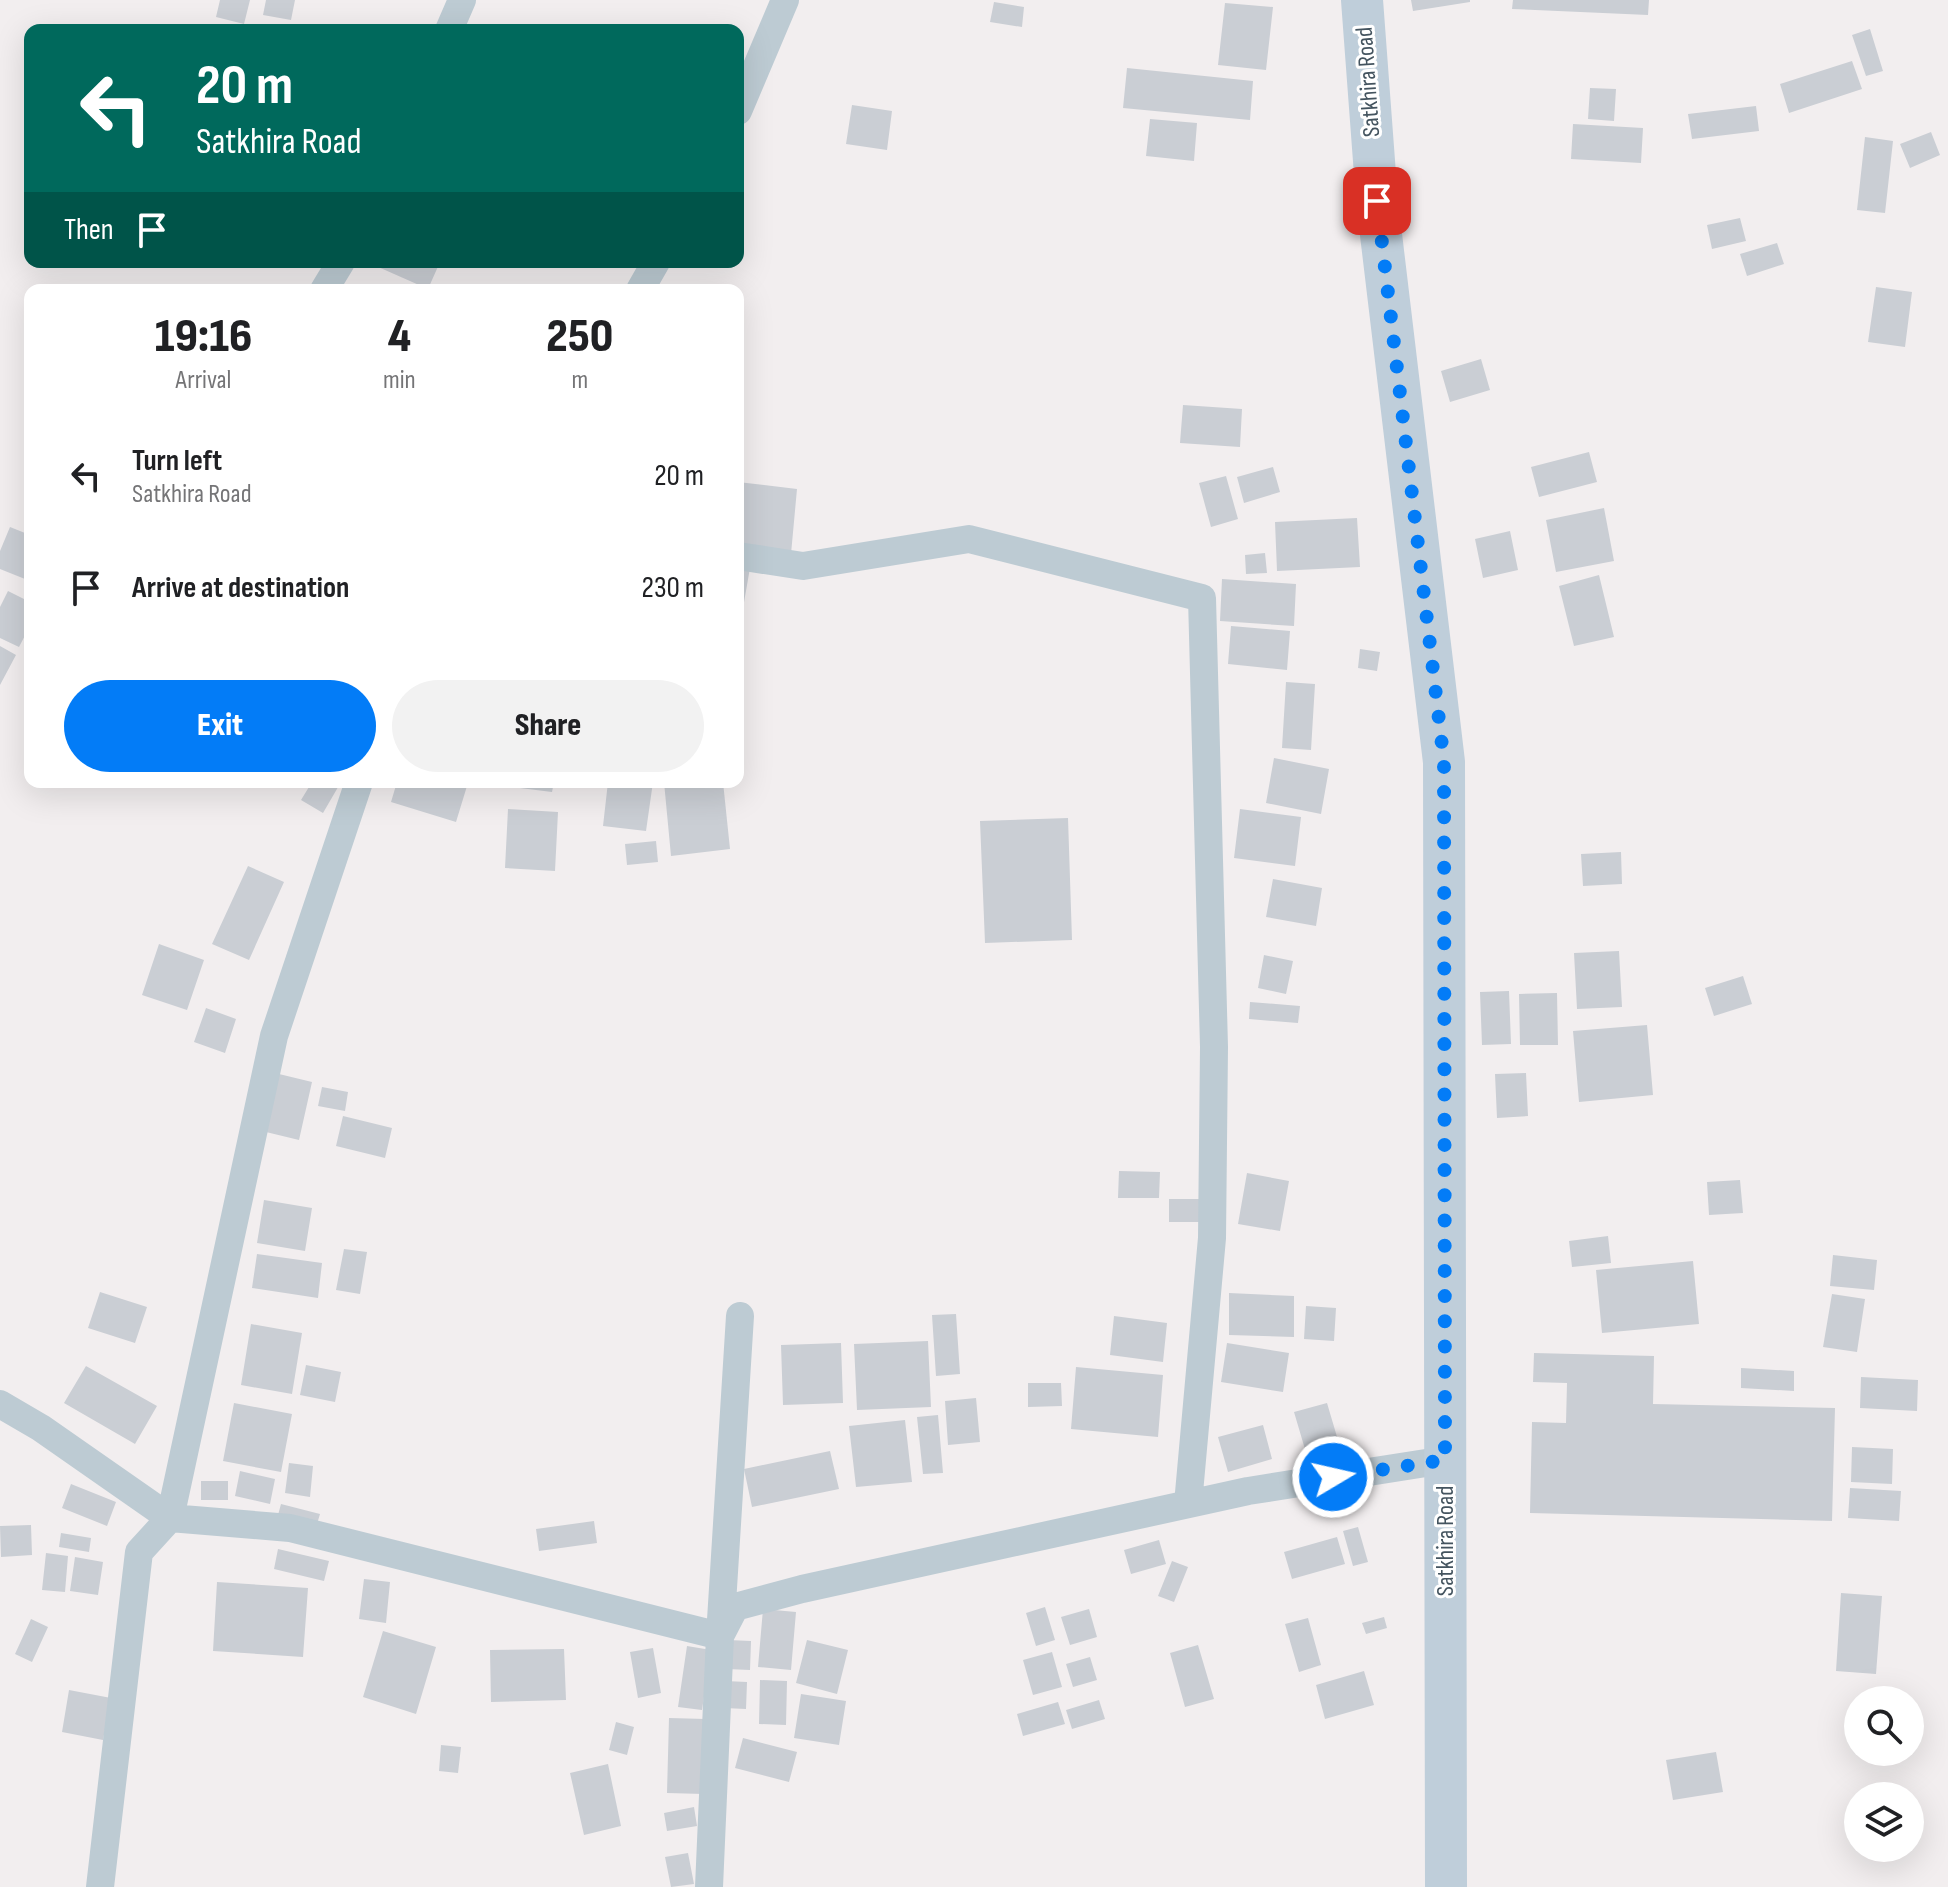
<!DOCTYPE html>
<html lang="en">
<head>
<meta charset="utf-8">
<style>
	body { margin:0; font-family:"Sofia Sans Condensed",sans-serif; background:#f2f2f2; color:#202124; height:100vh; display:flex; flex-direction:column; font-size:30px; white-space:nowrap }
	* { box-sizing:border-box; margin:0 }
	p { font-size:26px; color:#757577 }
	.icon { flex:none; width:44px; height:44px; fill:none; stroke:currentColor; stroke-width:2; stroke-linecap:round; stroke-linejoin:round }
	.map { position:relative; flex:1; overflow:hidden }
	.side { position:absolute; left:24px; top:284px; width:720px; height:504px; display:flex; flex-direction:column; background:#fff; border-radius:16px; box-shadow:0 8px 32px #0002 }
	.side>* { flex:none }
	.hud { position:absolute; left:24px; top:24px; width:720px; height:244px; border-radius:16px; box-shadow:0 8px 32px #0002; background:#00695c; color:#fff; overflow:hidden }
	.fabs { position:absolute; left:1844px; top:1686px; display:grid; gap:16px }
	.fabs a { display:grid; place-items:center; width:80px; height:80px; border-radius:50%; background:#fff; box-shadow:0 8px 32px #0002; font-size:40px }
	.pin { position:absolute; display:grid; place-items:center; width:68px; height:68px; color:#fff; margin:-34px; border-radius:16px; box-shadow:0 4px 12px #0006 }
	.me { position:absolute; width:88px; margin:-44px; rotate:81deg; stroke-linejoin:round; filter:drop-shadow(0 0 6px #0008) }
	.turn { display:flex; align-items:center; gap:28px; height:168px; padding:0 40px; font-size:36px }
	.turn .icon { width:104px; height:104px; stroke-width:2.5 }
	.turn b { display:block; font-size:56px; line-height:68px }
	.then { display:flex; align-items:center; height:76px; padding:0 40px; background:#0003; gap:16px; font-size:30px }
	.eta { display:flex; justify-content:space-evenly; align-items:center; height:136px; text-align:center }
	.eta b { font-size:48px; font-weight:800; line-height:56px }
	.button { display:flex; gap:16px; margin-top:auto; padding:16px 40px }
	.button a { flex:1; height:92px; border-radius:48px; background:#037cf7; color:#fff; font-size:32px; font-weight:800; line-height:92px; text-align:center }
	.button a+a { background:#f2f2f2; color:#202124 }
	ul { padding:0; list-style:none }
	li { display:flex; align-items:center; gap:24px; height:112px; padding:0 40px }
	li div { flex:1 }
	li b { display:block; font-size:30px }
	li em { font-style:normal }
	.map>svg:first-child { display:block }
	.building { fill:#caced4 }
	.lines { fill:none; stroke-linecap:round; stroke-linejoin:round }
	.minor { stroke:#bdcbd3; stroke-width:28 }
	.secondary { stroke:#bfceda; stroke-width:42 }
	.route { stroke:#037cf7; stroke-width:14; stroke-dasharray:0 25.2 }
	.labels { text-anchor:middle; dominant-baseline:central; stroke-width:6; stroke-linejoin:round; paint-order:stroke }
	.street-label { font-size:24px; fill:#44545f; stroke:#fff }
</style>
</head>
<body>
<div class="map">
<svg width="1948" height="1887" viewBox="0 0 1948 1887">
	<rect width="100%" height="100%" fill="#f2eeef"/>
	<path class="building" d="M 220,0 L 250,0 L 244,24 L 216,17 Z
		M 266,0 L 295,0 L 291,20 L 263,15 Z
		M 1411,0 L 1470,0 L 1470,2 L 1413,11 Z
		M 1513,0 L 1649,0 L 1648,15 L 1512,9 Z
		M 994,2 L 1024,7 L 1022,27 L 990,22 Z
		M 1225,3 L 1273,7 L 1266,70 L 1218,65 Z
		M 1870,29 L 1883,71 L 1866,76 L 1852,35 Z
		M 1852,61 L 1862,89 L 1789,113 L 1780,84 Z
		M 1127,68 L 1253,81 L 1250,120 L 1123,108 Z
		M 1590,88 L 1616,89 L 1614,121 L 1588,119 Z
		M 852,105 L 892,111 L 887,150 L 846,144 Z
		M 1756,106 L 1759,131 L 1692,139 L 1688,114 Z
		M 1150,119 L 1197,123 L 1194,161 L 1146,156 Z
		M 1573,124 L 1643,128 L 1641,163 L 1571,159 Z
		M 1931,132 L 1940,155 L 1910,168 L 1900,144 Z
		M 1865,137 L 1893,141 L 1885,213 L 1857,210 Z
		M 1740,218 L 1746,241 L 1712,249 L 1707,225 Z
		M 1777,243 L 1784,264 L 1747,276 L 1740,254 Z
		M 377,262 L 440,262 L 428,289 L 376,266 Z
		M 1876,287 L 1912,292 L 1905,347 L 1868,342 Z
		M 1481,359 L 1490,390 L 1450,402 L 1441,371 Z
		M 1183,405 L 1242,409 L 1240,447 L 1180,443 Z
		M 1589,452 L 1597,482 L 1539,497 L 1531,467 Z
		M 1273,467 L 1280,492 L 1244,503 L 1237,477 Z
		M 1226,476 L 1238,519 L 1211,527 L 1199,483 Z
		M 738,482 L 797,489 L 791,554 L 738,549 Z
		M 1604,508 L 1614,561 L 1556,572 L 1546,520 Z
		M 1357,518 L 1360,567 L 1277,571 L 1275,522 Z
		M 10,527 L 30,535 L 30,581 L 0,569 L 0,551 Z
		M 1510,531 L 1518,570 L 1483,578 L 1475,539 Z
		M 1265,553 L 1267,573 L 1246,574 L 1245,555 Z
		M 738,566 L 750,568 L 743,608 L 738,607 Z
		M 1599,575 L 1614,637 L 1574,646 L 1559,586 Z
		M 1222,579 L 1296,584 L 1294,626 L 1220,621 Z
		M 8,591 L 30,602 L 30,626 L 19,647 L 0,638 L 0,607 Z
		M 1231,626 L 1290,631 L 1287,670 L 1228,664 Z
		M 0,646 L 16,655 L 0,685 Z
		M 1360,649 L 1380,652 L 1377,671 L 1358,668 Z
		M 1286,682 L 1315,684 L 1311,750 L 1282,748 Z
		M 1274,758 L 1329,769 L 1321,814 L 1266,803 Z
		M 312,782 L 341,782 L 323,813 L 301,800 Z
		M 397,782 L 453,782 L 467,786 L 456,822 L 391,802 Z
		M 513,782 L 554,782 L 552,792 L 512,787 Z
		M 608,782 L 653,782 L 646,831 L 603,826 Z
		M 664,782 L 723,782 L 730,849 L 671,856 Z
		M 508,809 L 558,812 L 555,871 L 505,868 Z
		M 1240,809 L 1301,817 L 1295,866 L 1234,858 Z
		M 1068,818 L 1072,940 L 985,943 L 980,821 Z
		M 656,841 L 658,862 L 627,865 L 625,844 Z
		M 1621,852 L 1622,884 L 1583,886 L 1581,854 Z
		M 248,866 L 284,882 L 249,960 L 212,944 Z
		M 1273,879 L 1322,888 L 1316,926 L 1266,917 Z
		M 159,944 L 204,960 L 187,1010 L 142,995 Z
		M 1619,951 L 1622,1007 L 1577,1009 L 1574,953 Z
		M 1264,955 L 1293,961 L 1286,994 L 1258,988 Z
		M 1743,976 L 1752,1004 L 1714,1016 L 1705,988 Z
		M 1509,991 L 1511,1044 L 1482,1045 L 1480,992 Z
		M 1557,993 L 1558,1045 L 1520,1045 L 1519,994 Z
		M 1250,1002 L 1300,1006 L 1298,1023 L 1249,1019 Z
		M 206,1008 L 236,1019 L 225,1053 L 194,1042 Z
		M 1647,1025 L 1653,1095 L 1579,1102 L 1573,1031 Z
		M 1526,1073 L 1528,1116 L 1497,1118 L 1495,1074 Z
		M 279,1074 L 312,1082 L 299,1140 L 266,1132 Z
		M 322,1087 L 348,1092 L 345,1111 L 318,1106 Z
		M 343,1116 L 392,1128 L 385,1158 L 336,1146 Z
		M 1119,1171 L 1160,1172 L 1159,1198 L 1118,1198 Z
		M 1247,1173 L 1289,1181 L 1280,1231 L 1238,1224 Z
		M 1740,1180 L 1743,1213 L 1709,1215 L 1707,1182 Z
		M 1169,1199 L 1203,1199 L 1203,1222 L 1169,1222 Z
		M 264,1200 L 312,1208 L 305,1251 L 257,1243 Z
		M 1608,1236 L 1611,1263 L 1572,1267 L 1569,1241 Z
		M 344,1249 L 367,1252 L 360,1294 L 336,1290 Z
		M 257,1254 L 322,1263 L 318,1298 L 252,1288 Z
		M 1833,1255 L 1877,1260 L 1874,1290 L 1830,1286 Z
		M 1693,1261 L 1699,1324 L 1602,1333 L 1596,1270 Z
		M 100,1292 L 147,1307 L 135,1343 L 88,1328 Z
		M 1229,1293 L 1294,1296 L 1294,1337 L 1229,1335 Z
		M 1832,1294 L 1865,1299 L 1857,1352 L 1823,1347 Z
		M 1306,1306 L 1336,1308 L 1334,1341 L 1304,1339 Z
		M 956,1314 L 960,1374 L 936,1376 L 932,1315 Z
		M 1114,1316 L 1167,1323 L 1163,1362 L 1110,1355 Z
		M 251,1324 L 302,1333 L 292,1394 L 241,1385 Z
		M 928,1341 L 931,1407 L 857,1410 L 854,1344 Z
		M 841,1343 L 843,1403 L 783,1405 L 781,1345 Z
		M 1227,1343 L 1289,1353 L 1283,1392 L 1221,1382 Z
		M 1534,1353 L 1654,1356 L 1653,1404 L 1835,1408 L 1832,1521 L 1530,1513 L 1532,1422 L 1566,1423 L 1567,1383 L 1533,1382 Z
		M 306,1365 L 341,1372 L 335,1402 L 300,1395 Z
		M 86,1366 L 157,1406 L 135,1444 L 64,1403 Z
		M 1076,1367 L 1163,1375 L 1158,1437 L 1071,1429 Z
		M 1741,1368 L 1794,1371 L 1794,1391 L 1741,1388 Z
		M 1861,1377 L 1918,1380 L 1917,1411 L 1860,1408 Z
		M 1028,1383 L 1061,1383 L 1062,1406 L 1028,1407 Z
		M 976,1398 L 980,1442 L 948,1445 L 945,1401 Z
		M 234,1403 L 292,1414 L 281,1472 L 223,1461 Z
		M 1327,1403 L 1340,1447 L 1307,1456 L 1294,1412 Z
		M 938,1415 L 943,1473 L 923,1474 L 917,1417 Z
		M 905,1420 L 912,1482 L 856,1487 L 849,1426 Z
		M 1263,1425 L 1272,1459 L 1228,1472 L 1218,1437 Z
		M 1852,1447 L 1893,1449 L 1892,1484 L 1851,1482 Z
		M 830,1451 L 839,1489 L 752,1507 L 744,1469 Z
		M 289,1463 L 313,1466 L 310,1497 L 285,1493 Z
		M 240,1471 L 275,1479 L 270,1504 L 235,1496 Z
		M 201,1481 L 228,1481 L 228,1500 L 201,1500 Z
		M 71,1484 L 116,1502 L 107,1526 L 62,1508 Z
		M 1850,1488 L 1901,1491 L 1899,1521 L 1848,1518 Z
		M 281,1504 L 320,1514 L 317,1524 L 278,1515 Z
		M 594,1521 L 597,1543 L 539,1551 L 536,1529 Z
		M 31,1525 L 32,1555 L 1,1557 L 0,1526 Z
		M 1358,1527 L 1368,1562 L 1353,1566 L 1343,1531 Z
		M 61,1533 L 91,1538 L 89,1552 L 59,1547 Z
		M 1337,1537 L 1345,1564 L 1292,1579 L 1284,1552 Z
		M 1159,1540 L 1166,1564 L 1131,1574 L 1124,1550 Z
		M 278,1549 L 329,1561 L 324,1581 L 274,1569 Z
		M 46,1553 L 68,1556 L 65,1592 L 42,1590 Z
		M 75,1557 L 103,1562 L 98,1595 L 70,1591 Z
		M 1172,1561 L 1188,1567 L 1174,1602 L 1158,1596 Z
		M 364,1579 L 390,1582 L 386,1623 L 359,1619 Z
		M 217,1582 L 308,1588 L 303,1657 L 213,1651 Z
		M 1841,1593 L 1882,1596 L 1876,1674 L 1836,1671 Z
		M 1045,1607 L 1055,1640 L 1036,1646 L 1026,1613 Z
		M 763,1609 L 796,1612 L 791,1670 L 758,1667 Z
		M 1089,1609 L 1097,1637 L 1070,1645 L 1061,1617 Z
		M 1384,1617 L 1387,1628 L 1366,1634 L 1362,1623 Z
		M 1308,1618 L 1321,1665 L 1299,1672 L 1285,1624 Z
		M 31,1619 L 48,1627 L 32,1662 L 15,1654 Z
		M 383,1631 L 436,1647 L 416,1714 L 363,1697 Z
		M 728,1640 L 751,1641 L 750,1670 L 727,1669 Z
		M 807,1640 L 848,1650 L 837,1694 L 796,1683 Z
		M 1198,1645 L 1214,1699 L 1185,1707 L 1170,1653 Z
		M 687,1646 L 711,1650 L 702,1710 L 678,1707 Z
		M 653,1648 L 661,1693 L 638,1698 L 630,1652 Z
		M 564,1649 L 566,1700 L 491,1702 L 490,1650 Z
		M 1052,1652 L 1062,1687 L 1033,1695 L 1023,1660 Z
		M 1090,1657 L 1097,1680 L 1073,1687 L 1066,1664 Z
		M 1364,1671 L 1374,1705 L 1325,1719 L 1316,1685 Z
		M 760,1680 L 787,1681 L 786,1725 L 759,1724 Z
		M 725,1681 L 747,1682 L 746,1709 L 724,1708 Z
		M 69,1690 L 111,1698 L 103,1740 L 62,1732 Z
		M 801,1694 L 846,1701 L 839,1745 L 794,1738 Z
		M 1099,1700 L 1105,1719 L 1072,1729 L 1066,1710 Z
		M 1058,1702 L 1065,1724 L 1023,1736 L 1017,1714 Z
		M 669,1718 L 706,1719 L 704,1794 L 667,1793 Z
		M 616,1722 L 634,1727 L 627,1755 L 609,1750 Z
		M 743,1738 L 797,1752 L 789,1782 L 735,1768 Z
		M 441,1745 L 461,1747 L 458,1773 L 439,1771 Z
		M 1716,1752 L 1723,1792 L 1673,1800 L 1666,1760 Z
		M 608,1764 L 621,1826 L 584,1835 L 570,1773 Z
		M 694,1807 L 697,1826 L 667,1831 L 664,1813 Z
		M 688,1853 L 694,1884 L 671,1887 L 665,1857 Z"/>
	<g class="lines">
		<path class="minor" d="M 449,30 L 462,0
			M 738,111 L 785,0
			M 324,290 L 341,262
			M 640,290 L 656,262
			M 738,556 L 803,566 L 969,539 L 1202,598 L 1214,1047 L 1212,1238 L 1188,1504
			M 0,1404 L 41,1428 L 170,1518 L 290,1528 L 720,1636 L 735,1607 L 802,1589 L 1248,1491 L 1445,1460
			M 100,1887 L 139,1552 L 170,1518 L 274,1036 L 359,782
			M 709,1887 L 720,1636 L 740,1316"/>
		<path class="secondary" d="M 1362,0 L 1377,201 L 1444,762 L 1446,1887"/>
	</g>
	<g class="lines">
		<path class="route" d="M 1333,1477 L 1445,1460 L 1444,762 L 1377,201"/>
	</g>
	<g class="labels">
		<g class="street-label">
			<text transform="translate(1368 82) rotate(-94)">Satkhira Road</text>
			<text transform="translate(1445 1541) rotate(-90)">Satkhira Road</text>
		</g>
	</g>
</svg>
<div class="fabs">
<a><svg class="icon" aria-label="search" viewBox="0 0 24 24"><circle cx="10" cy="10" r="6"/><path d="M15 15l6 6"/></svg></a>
<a><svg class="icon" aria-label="layers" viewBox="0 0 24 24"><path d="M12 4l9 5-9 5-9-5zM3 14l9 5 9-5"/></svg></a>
</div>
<div class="pin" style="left:1377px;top:201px;background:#d93025"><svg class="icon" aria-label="arrive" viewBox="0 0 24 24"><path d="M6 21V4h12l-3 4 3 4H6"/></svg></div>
<svg class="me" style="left:1333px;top:1477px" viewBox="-20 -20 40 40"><circle r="17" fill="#037cf7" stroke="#fff" stroke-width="3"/><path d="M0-11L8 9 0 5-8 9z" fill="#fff"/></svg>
<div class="hud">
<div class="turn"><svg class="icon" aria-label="left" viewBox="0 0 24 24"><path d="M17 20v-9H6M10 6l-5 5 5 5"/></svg><div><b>20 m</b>Satkhira Road</div></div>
<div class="then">Then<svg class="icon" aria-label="arrive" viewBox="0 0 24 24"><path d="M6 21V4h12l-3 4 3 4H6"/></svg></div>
</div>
<section class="side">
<div class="eta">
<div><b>19:16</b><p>Arrival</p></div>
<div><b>4</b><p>min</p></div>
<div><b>250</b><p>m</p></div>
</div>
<ul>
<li><svg class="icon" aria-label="left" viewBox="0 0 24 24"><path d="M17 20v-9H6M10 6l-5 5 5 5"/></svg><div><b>Turn left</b><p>Satkhira Road</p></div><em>20 m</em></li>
<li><svg class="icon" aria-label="arrive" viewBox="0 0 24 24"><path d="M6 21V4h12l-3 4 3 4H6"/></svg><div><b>Arrive at destination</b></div><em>230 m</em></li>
</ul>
<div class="button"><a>Exit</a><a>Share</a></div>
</section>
</div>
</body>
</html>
